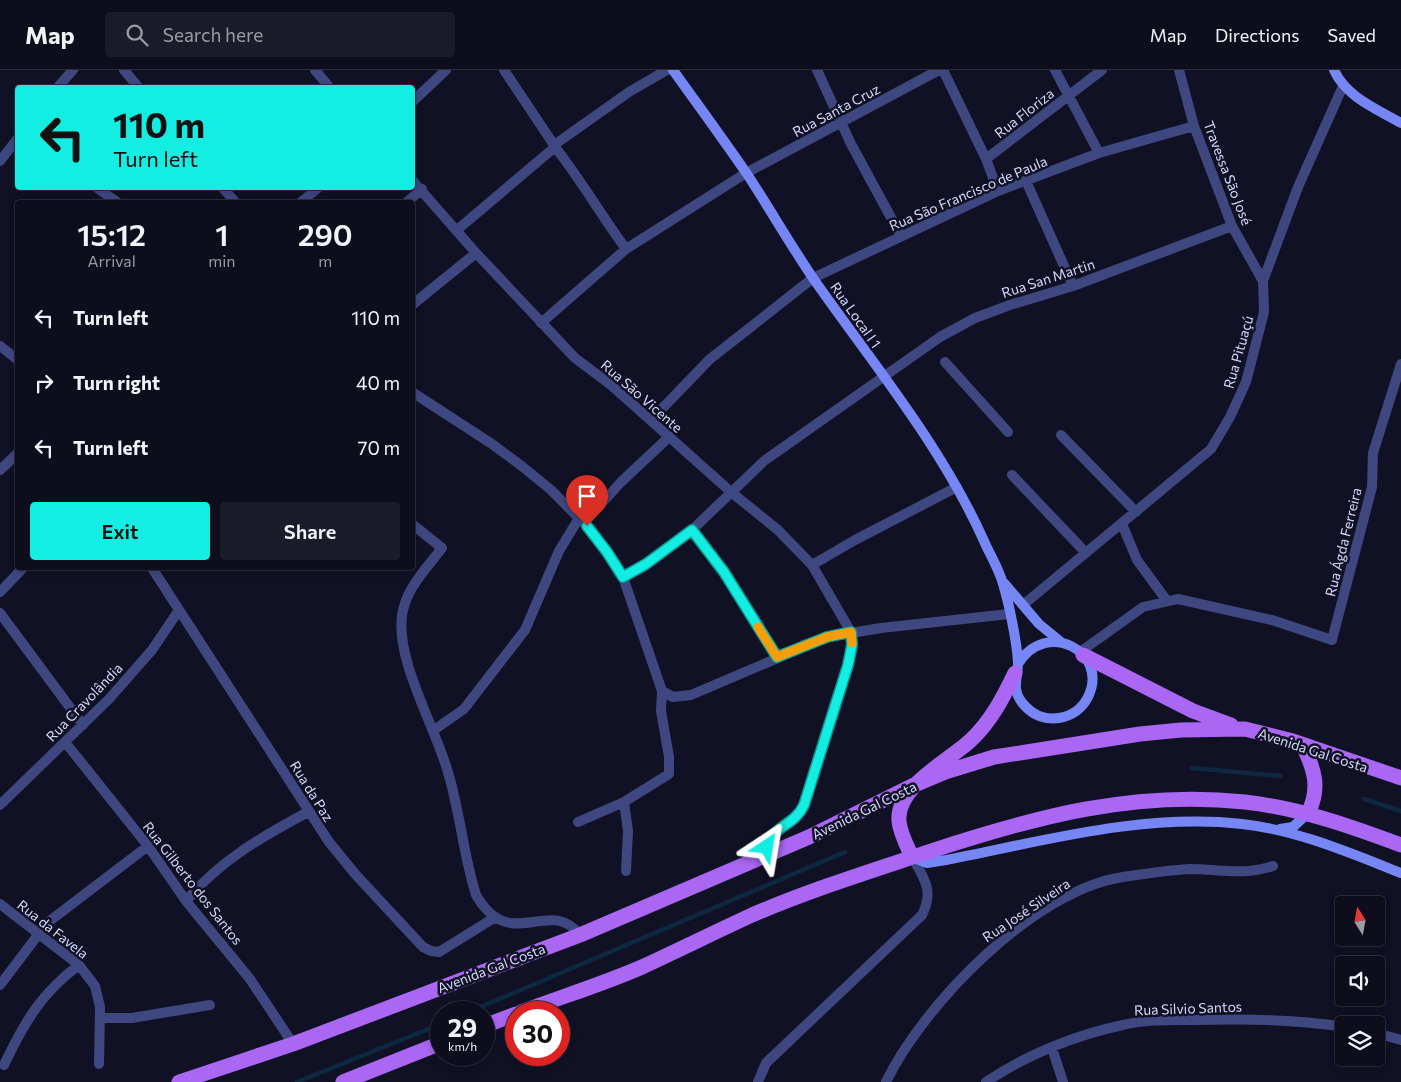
<!DOCTYPE html>
<html lang="en">
<head>
<meta charset="utf-8">
<style>
	body { margin:0; font-family:Commissioner,sans-serif; background:#1b1b29; color:#f1f3f6; height:100vh; display:flex; flex-direction:column; font-size:19px; white-space:nowrap }
	* { box-sizing:border-box; margin:0 }
	p { font-size:16px; color:#9a9ca3 }
	.icon { flex:none; width:28px; height:28px; fill:none; stroke:currentColor; stroke-width:2; stroke-linecap:round; stroke-linejoin:round }
	.map { position:relative; flex:1; overflow:hidden }
	.drawer { position:absolute; left:15px; top:130px; width:400px; height:370px; display:flex; flex-direction:column; background:#0d0d1c; border-radius:5px; box-shadow:0 2px 8px #0003,0 0 0 1px #2d2d3b }
	.drawer>* { flex:none }
	.banner { position:absolute; left:15px; top:15px; width:400px; height:105px; border-radius:5px; box-shadow:0 2px 8px #0003,0 0 0 1px #2d2d3b; background:#13ede2; color:#111; overflow:hidden }
	.needle { width:32px; rotate:349deg }
	.buttons { position:absolute; left:1335px; top:826px; display:grid; gap:10px }
	.buttons a { display:grid; place-items:center; width:50px; height:50px; border-radius:5px; background:#0d0d1c; box-shadow:0 2px 8px #0003,0 0 0 1px #2d2d3b; font-size:25px }
	.speed { position:absolute; left:430px; top:931px; display:flex; gap:10px; font-size:25px; font-weight:700; text-align:center }
	.speed>* { display:grid; place-content:center; width:65px; height:65px; border-radius:50%; background:#0d0d1c; box-shadow:0 2px 8px #0003,0 0 0 1px #2d2d3b; line-height:1 }
	.speed small { font-size:12px; font-weight:400 }
	.speed .limit { border:8px solid #d22; background:#fff; color:#111 }
	.pin { position:absolute; display:grid; place-items:center; width:42px; height:42px; color:#fff; margin:-51px -21px; border-radius:50% 50% 50% 0; rotate:-45deg; box-shadow:0 0 5px #0007 }
	.pin .icon { rotate:45deg }
	.me { position:absolute; width:55px; margin:-28px; rotate:33deg; stroke-linejoin:round; filter:drop-shadow(0 0 4px #0008) }
	.turn { display:flex; align-items:center; gap:18px; height:105px; padding:0 15px; font-size:22px }
	.turn .icon { width:65px; height:65px; stroke-width:2.5 }
	.turn b { display:block; font-size:35px; line-height:42px }
	.eta { display:flex; justify-content:space-evenly; align-items:center; height:85px; text-align:center }
	.eta b { font-size:30px; font-weight:600; line-height:35px }
	.primary-button { display:flex; gap:10px; margin-top:auto; padding:10px 15px }
	.primary-button a { flex:1; height:58px; border-radius:5px; background:#13ede2; color:#111; font-size:20px; font-weight:600; line-height:58px; text-align:center }
	.primary-button a+a { background:#1b1b29; color:#f1f3f6 }
	ul { padding:0; list-style:none }
	li { display:flex; align-items:center; gap:15px; height:65px; padding:0 15px }
	li div { flex:1 }
	li b { display:block; font-size:19px }
	li em { font-style:normal }
	header { display:flex; align-items:center; gap:30px; box-sizing:border-box; height:70px; padding:0 25px; background:#0d0d1c; border-bottom:1px solid #2d2d3b }
	header strong { font-size:24px }
	nav { display:flex; gap:28px; margin-inline-start:auto; font-size:18px }
	.search { width:350px; height:45px; background:#1b1b29; display:flex; align-items:center; gap:12px; box-sizing:border-box; padding:0 18px; border-radius:5px; color:#9a9ca3; font-size:19px }
	.map>svg:first-child { display:block }
	.lines { fill:none; stroke-linecap:round; stroke-linejoin:round }
	.stream { stroke:#0e2840; stroke-width:4.5 }
	.street { stroke:#3f4780; stroke-width:10 }
	.secondary { stroke:#7686f4; stroke-width:10 }
	.primary { stroke:#aa67f3; stroke-width:15 }
	.route-casing { stroke:#0c9a93; stroke-width:12 }
	.route { stroke:#13ede2; stroke-width:9 }
	.slow { stroke:#f59e0b; stroke-width:9 }
	.labels { text-anchor:middle; dominant-baseline:central; stroke-width:5; stroke-linejoin:round; paint-order:stroke }
	.street-label { font-size:14px; fill:#d7d9fc; stroke:#111125 }
</style>
</head>
<body>
<header>
<strong>Map</strong>
<div class="search"><svg class="icon" aria-label="search" viewBox="0 0 24 24"><circle cx="10" cy="10" r="6"/><path d="M15 15l6 6"/></svg>Search here</div>
<nav><a>Map</a><a>Directions</a><a>Saved</a></nav>
</header>
<div class="map">
<svg width="1401" height="1012" viewBox="0 0 1401 1012">
	<rect width="100%" height="100%" fill="#111125"/>
	<g class="lines">
		<path class="stream" d="M 1192,698 L 1281,706
			M 1364,729 L 1401,741
			M 469,942 L 845,782
			M 297,1012 L 441,954"/>
		<path class="street" d="M 124,0 L 139,18
			M 315,0 L 330,18
			M 504,0 L 554,75
			M 817,0 L 851,74 L 901,166
			M 943,0 L 986,89 L 998,121
			M 1055,0 L 1099,83
			M 1179,0 L 1194,56 L 1232,156 L 1263,211
			M 57,18 L 73,0
			M 412,32 L 446,0
			M 555,77 C 581,110 601,145 626,179
			M 986,89 L 1102,0
			M 0,91 L 18,68
			M 412,110 L 476,183 L 575,288 L 611,315 L 731,422 L 778,460 L 812,495 L 851,562 L 852,575 L 848,595 L 804,735 L 794,750 L 773,763 L 764,787
			M 1026,111 L 1073,216
			M 97,118 L 117,132
			M 223,118 L 235,132
			M 301,132 L 318,118
			M 407,132 L 422,119
			M 457,160 L 555,77 L 554,75 L 629,22 L 667,0
			M 412,235 L 476,183
			M 541,253 L 626,179 L 746,103 L 939,0
			M 0,276 L 18,290
			M 945,292 L 1008,362
			M 412,322 L 492,374 L 523,397 L 551,420 L 584,453 L 607,482 L 623,507 L 662,621 L 661,641 L 669,687 L 669,704 L 624,732 L 578,752
			M 651,350 L 710,289 L 813,208 L 998,121 L 1099,83 L 1194,56
			M 1061,365 L 1136,442
			M 0,400 L 18,383
			M 1012,405 L 1086,483
			M 584,453 L 621,412 L 669,367
			M 412,454 L 442,478 C 427,498 405,519 402,546 C 396,590 434,655 447,699 C 460,740 463,784 476,825 C 511,885 549,825 580,865
			M 1122,454 L 1137,490 L 1167,531
			M 692,460 L 724,502 L 777,587
			M 812,495 L 855,470 L 957,417
			M 152,498 L 329,772 L 356,805 L 423,877 L 431,881 L 439,882 L 494,848
			M 623,507 L 646,494 L 692,460 L 764,391 L 940,267 L 975,248 L 1010,235 L 1073,216 L 1232,156
			M 0,522 L 23,498
			M 1023,535 L 1211,379 L 1230,347 L 1246,312 L 1264,242 L 1263,211 L 1298,117 L 1343,16
			M 0,543 L 83,655
			M 1080,582 L 1143,537 L 1178,529 L 1272,550 L 1332,570 L 1372,417 L 1373,383 L 1401,294
			M 662,621 L 673,627 L 691,625 L 827,567 L 881,558 L 1009,544
			M 434,660 L 464,639 L 525,560 L 559,481 L 579,448
			M 65,672 L 148,776 L 186,831 L 250,909 L 293,974
			M 624,732 L 628,761 L 626,801
			M 0,735 L 109,629 L 152,580 L 179,540
			M 186,831 C 219,791 263,766 308,742
			M 0,834 L 79,895 L 95,916 L 100,937 L 99,994
			M 0,915 L 47,853 L 148,776
			M 100,948 L 132,948 L 210,935
			M 1376,963 L 1401,970
			M 1052,978 L 1063,1012
			M 4,995 C 24,953 41,923 79,895
			M 758,1012 L 766,993 L 922,845 C 934,821 925,809 912,787
			M 886,1012 C 923,935 1034,820 1123,807 C 1145,804 1168,800 1190,799 C 1219,799 1244,806 1273,796
			M 986,1012 C 1026,985 1075,965 1123,955 C 1146,949 1171,950 1195,950 C 1244,949 1295,949 1344,957"/>
		<path class="secondary" d="M 673,0 C 698,35 723,69 747,104 C 770,139 791,176 815,211 C 874,295 942,377 984,471 C 990,485 999,499 1003,514 C 1009,533 1017,573 1018,592 C 1018,610 1010,620 1025,636 C 1043,656 1076,651 1088,627 C 1110,582 1046,548 1018,594
			M 1334,0 C 1346,27 1377,39 1401,53
			M 1004,513 L 1039,554 L 1061,572
			M 1280,759 L 1293,757 L 1308,743
			M 912,787 L 927,793 L 946,790 C 1043,771 1143,743 1242,754 C 1297,760 1350,783 1401,803"/>
		<path class="primary" d="M 1083,585 L 1193,641 L 1231,655
			M 1302,674 C 1314,698 1321,718 1308,743
			M 912,787 C 907,776 900,763 899,751 C 896,716 949,691 971,670 C 991,651 1003,628 1015,603
			M 521,942 C 561,927 603,914 642,897 C 679,880 715,862 752,845 C 810,820 871,801 931,781 C 1035,747 1133,720 1245,732 C 1299,738 1350,756 1401,775
			M 484,956 L 516,944
			M 179,1012 L 293,974 L 580,865 L 809,767 L 912,716 L 945,702 L 994,687 L 1140,664 L 1181,660 L 1245,659 L 1293,671 L 1401,708
			M 343,1012 L 441,973"/>
	</g>
	<g class="lines">
		<defs>
			<path id="route" d="M 587,456 L 607,482 L 623,507 L 646,494 L 692,460 L 724,502 L 777,587 L 827,567 L 851,562 L 852,575 L 848,595 L 804,735 C 794,756 775,754 767,777"/>
		</defs>
		<use href="#route" class="route-casing"/>
		<use href="#route" class="route"/>
		<path class="slow" d="M 758,557 L 777,587 L 827,567 L 851,562 L 852,573"/>
	</g>
	<g class="labels">
		<g class="street-label">
			<text transform="translate(836 40) rotate(-28)">Rua Santa Cruz</text>
			<text transform="translate(1024 43) rotate(-38)">Rua Floriza</text>
			<text transform="translate(1228 103) rotate(69)">Travessa São José</text>
			<text transform="translate(968 123) rotate(-23)">Rua São Francisco de Paula</text>
			<text transform="translate(1048 208) rotate(-18)">Rua San Martin</text>
			<text transform="translate(856 245) rotate(55)">Rua Local I 1</text>
			<text transform="translate(1238 282) rotate(-74)">Rua Pituaçú</text>
			<text transform="translate(642 326) rotate(41)">Rua São Vicente</text>
			<text transform="translate(1343 472) rotate(-76)">Rua Ágda Ferreira</text>
			<text transform="translate(84 632) rotate(-46)">Rua Cravolândia</text>
			<text transform="translate(1313 680) rotate(18)">Avenida Gal Costa</text>
			<text transform="translate(312 721) rotate(58)">Rua da Paz</text>
			<text transform="translate(864 740) rotate(-26)">Avenida Gal Costa</text>
			<text transform="translate(193 813) rotate(52)">Rua Gilberto dos Santos</text>
			<text transform="translate(1026 840) rotate(-34)">Rua José Silveira</text>
			<text transform="translate(53 859) rotate(38)">Rua da Favela</text>
			<text transform="translate(491 898) rotate(-21)">Avenida Gal Costa</text>
			<text transform="translate(1188 938) rotate(-2)">Rua Silvio Santos</text>
		</g>
	</g>
</svg>
<div class="buttons">
<a><svg class="needle" viewBox="-14 -14 28 28"><path d="M0-13l5 13h-10z" fill="#e53935"/><path d="M0 13l5-13h-10z" fill="#9a9ca3"/></svg></a>
<a><svg class="icon" aria-label="sound" viewBox="0 0 24 24"><path d="M4 9h4l5-4v14l-5-4H4zM17 9q2 3 0 6"/></svg></a>
<a><svg class="icon" aria-label="layers" viewBox="0 0 24 24"><path d="M12 4l9 5-9 5-9-5zM3 14l9 5 9-5"/></svg></a>
</div>
<div class="speed"><div>29<small>km/h</small></div><div class="limit">30</div></div>
<div class="pin" style="left:587px;top:456px;background:#d93025"><svg class="icon" aria-label="arrive" viewBox="0 0 24 24"><path d="M6 21V4h12l-3 4 3 4H6"/></svg></div>
<svg class="me" style="left:767px;top:777px" viewBox="-20 -20 40 40"><path d="M0-17L14 15 0 8-14 15z" fill="#13ede2" stroke="#fff" stroke-width="4"/></svg>
<div class="banner">
<div class="turn"><svg class="icon" aria-label="left" viewBox="0 0 24 24"><path d="M17 20v-9H6M10 6l-5 5 5 5"/></svg><div><b>110 m</b>Turn left</div></div>
</div>
<section class="drawer">
<div class="eta">
<div><b>15:12</b><p>Arrival</p></div>
<div><b>1</b><p>min</p></div>
<div><b>290</b><p>m</p></div>
</div>
<ul>
<li><svg class="icon" aria-label="left" viewBox="0 0 24 24"><path d="M17 20v-9H6M10 6l-5 5 5 5"/></svg><div><b>Turn left</b></div><em>110 m</em></li>
<li><svg class="icon" aria-label="right" viewBox="0 0 24 24"><path d="M7 20v-9h11M14 6l5 5-5 5"/></svg><div><b>Turn right</b></div><em>40 m</em></li>
<li><svg class="icon" aria-label="left" viewBox="0 0 24 24"><path d="M17 20v-9H6M10 6l-5 5 5 5"/></svg><div><b>Turn left</b></div><em>70 m</em></li>
</ul>
<div class="primary-button"><a>Exit</a><a>Share</a></div>
</section>
</div>
</body>
</html>
